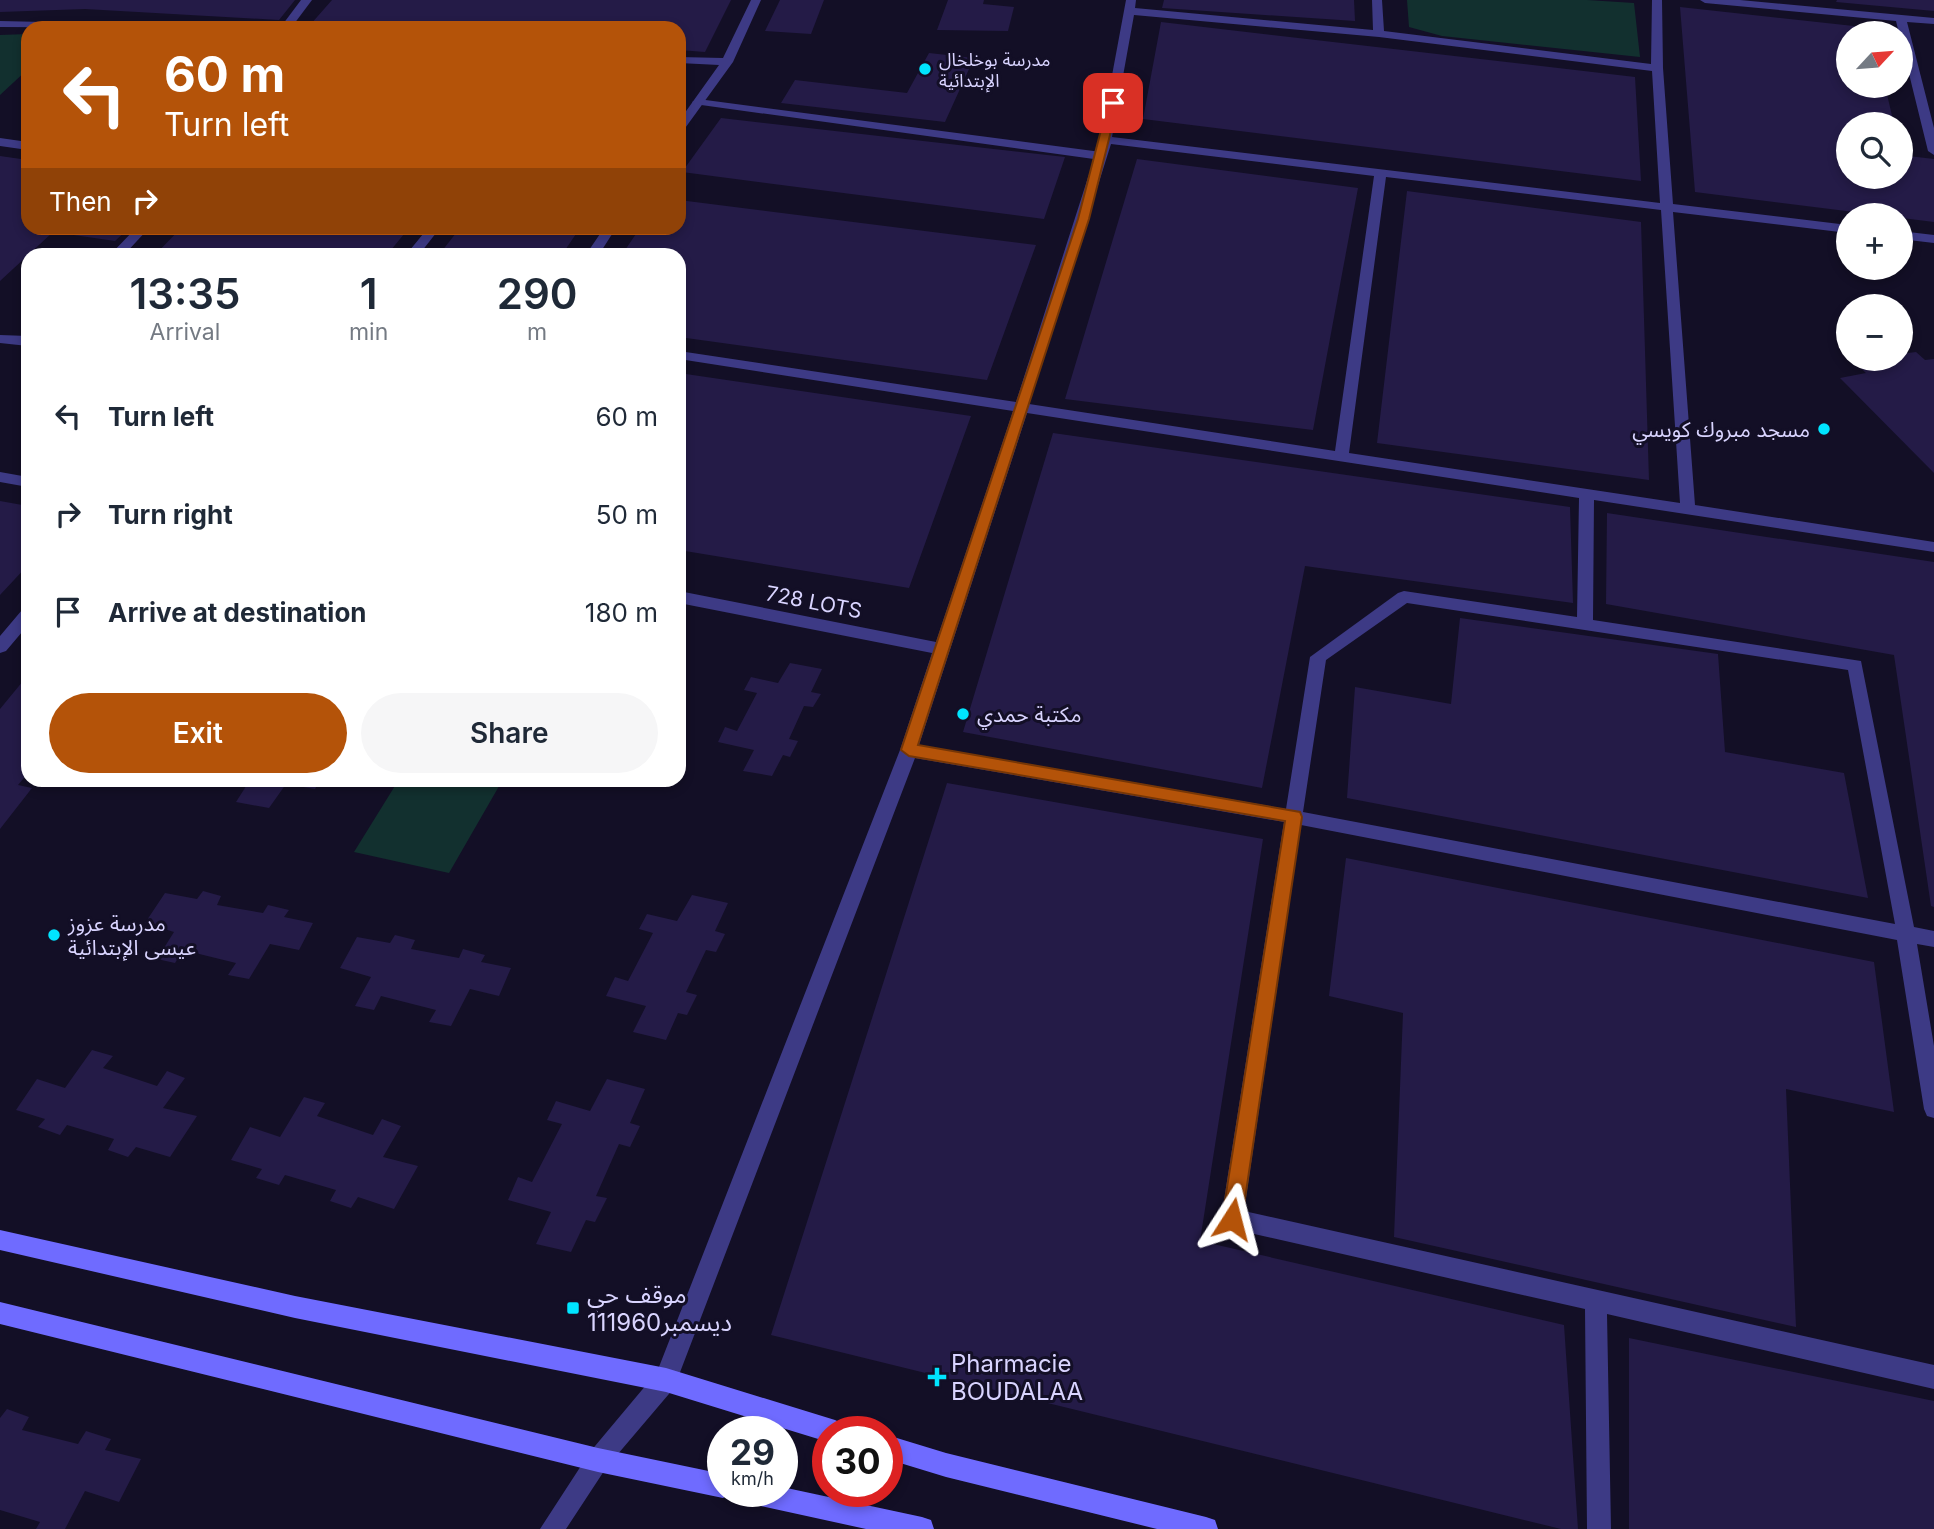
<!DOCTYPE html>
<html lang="en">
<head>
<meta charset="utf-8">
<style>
	body { margin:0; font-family:Inter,"Noto Sans Arabic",sans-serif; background:#f6f6f7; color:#1f2937; height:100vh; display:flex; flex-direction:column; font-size:26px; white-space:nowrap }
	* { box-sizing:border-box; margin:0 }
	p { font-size:23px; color:#747a83 }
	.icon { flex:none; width:38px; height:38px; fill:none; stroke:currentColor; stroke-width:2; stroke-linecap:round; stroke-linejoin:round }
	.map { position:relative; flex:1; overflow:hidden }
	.side { position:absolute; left:21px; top:248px; width:665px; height:539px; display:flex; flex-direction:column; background:#fff; border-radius:21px; box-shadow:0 4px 10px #0003 }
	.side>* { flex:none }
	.hud { position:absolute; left:21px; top:21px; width:665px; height:214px; border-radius:21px; box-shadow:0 4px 10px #0003; background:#b45309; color:#fff; overflow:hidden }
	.needle { width:46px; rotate:64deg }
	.tools { position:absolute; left:1836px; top:21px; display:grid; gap:14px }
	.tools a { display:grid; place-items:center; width:77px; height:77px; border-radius:50%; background:#fff; box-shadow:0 4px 10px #0003; font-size:35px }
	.speed { position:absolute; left:707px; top:1416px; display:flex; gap:14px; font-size:35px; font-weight:700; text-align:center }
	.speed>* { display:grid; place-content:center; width:91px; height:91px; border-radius:50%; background:#fff; box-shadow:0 4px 10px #0003; line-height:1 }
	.speed small { font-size:18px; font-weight:400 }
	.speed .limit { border:10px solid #d22; background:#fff; color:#111 }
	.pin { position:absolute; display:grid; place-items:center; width:60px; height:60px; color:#fff; margin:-30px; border-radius:14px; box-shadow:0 4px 10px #0006 }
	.me { position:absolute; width:77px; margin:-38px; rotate:9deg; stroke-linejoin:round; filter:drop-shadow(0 0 5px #0008) }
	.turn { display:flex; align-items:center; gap:24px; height:147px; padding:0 28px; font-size:32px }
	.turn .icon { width:91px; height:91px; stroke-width:2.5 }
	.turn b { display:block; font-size:49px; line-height:60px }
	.then { display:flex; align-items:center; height:66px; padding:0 28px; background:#0003; gap:14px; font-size:26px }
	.eta { display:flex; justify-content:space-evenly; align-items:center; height:119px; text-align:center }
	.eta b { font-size:42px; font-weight:600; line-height:49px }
	.cta { display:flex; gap:14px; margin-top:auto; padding:14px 28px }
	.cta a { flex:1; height:80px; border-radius:42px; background:#b45309; color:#fff; font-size:28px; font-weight:600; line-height:80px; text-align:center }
	.cta a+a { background:#f6f6f7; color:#1f2937 }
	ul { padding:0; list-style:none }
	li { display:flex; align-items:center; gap:21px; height:98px; padding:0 28px }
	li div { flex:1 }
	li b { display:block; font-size:26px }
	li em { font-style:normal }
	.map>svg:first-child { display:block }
	.green { fill:#12302f }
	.building { fill:#241b47 }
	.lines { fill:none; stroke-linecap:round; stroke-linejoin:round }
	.lane { fill:#3d3a85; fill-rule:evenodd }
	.street { fill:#3d3a85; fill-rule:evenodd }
	.secondary { fill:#6f6bff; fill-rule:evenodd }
	.route { fill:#b45309; stroke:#753606; stroke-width:2 }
	.poi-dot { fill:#00e5ff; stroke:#130f26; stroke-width:2.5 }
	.labels { text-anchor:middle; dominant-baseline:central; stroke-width:6; stroke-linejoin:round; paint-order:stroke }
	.far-poi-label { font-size:18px; fill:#d9d4ff; stroke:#130f26; text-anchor:start }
	.poi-label { font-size:21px; fill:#d9d4ff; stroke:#130f26; text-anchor:start }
	.street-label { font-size:21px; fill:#d9d4ff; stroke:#130f26 }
	.near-poi-label { font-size:24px; fill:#d9d4ff; stroke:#130f26; text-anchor:start }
</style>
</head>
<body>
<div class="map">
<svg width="1934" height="1529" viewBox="0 0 1934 1529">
	<rect width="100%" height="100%" fill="#130f26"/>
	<path class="green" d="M 1407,0 L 1587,0 L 1634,3 L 1640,57 L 1442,36 L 1409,27 Z
		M 28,34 L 28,69 L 0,95 L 0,35 Z
		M 398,781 L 502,781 L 449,873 L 354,852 Z"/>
	<path class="building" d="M 0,0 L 295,0 L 279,20 L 85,9 L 0,12 Z
		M 332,0 L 731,0 L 705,52 L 679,50 L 679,28 L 310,25 Z
		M 780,0 L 824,0 L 811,34 L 765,31 Z
		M 948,0 L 984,0 L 983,4 L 1014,7 L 1008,31 L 937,30 Z
		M 1164,0 L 1354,0 L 1355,21 L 1162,8 Z
		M 1837,0 L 1934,0 L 1934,11 L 1836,2 Z
		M 1680,7 L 1872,28 L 1873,33 L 1848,33 L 1848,86 L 1885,86 L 1894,124 L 1848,124 L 1848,177 L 1900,177 L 1900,155 L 1934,159 L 1934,222 L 1695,192 Z
		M 1161,22 L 1635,77 L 1641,181 L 1143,119 Z
		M 929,53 L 974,58 L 945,122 L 781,103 L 795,80 L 907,93 Z
		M 721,118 L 1065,157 L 1044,219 L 682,172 Z
		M 0,156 L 28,160 L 28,228 L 129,228 L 115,241 L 53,232 L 0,281 Z
		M 1137,159 L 1358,188 L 1313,430 L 1065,399 Z
		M 1407,191 L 1641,222 L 1649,480 L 1377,443 Z
		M 679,200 L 1036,245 L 987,380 L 679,337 L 679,256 L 621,256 L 640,228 L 679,228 Z
		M 181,228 L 409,228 L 386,256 L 154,256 Z
		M 460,228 L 530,228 L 576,234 L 561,256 L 438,256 Z
		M 1916,352 L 1925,360 L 1934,359 L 1934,473 L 1840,378 L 1866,373 L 1854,362 L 1900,359 L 1900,354 Z
		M 679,373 L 971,416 L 909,588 L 679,550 Z
		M 1053,433 L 1570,507 L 1573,603 L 1305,566 L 1262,788 L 963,732 Z
		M 0,501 L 28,506 L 28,565 L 0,595 Z
		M 1607,513 L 1934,562 L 1934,907 L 1931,906 L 1894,655 L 1606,604 Z
		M 1460,618 L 1718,654 L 1725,752 L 1844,773 L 1868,898 L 1347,798 L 1355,687 L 1451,704 Z
		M 790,663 L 822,669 L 811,692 L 821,694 L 813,707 L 804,706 L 789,739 L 798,741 L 790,757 L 783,755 L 772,776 L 743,771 L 754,750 L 718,742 L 725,727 L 737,731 L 757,693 L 744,690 L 751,677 L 778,683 Z
		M 28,675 L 28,773 L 18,785 L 32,788 L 0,829 L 0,709 Z
		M 250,780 L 320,780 L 315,789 L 286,784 L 269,808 L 236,802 Z
		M 947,783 L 1263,839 L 1200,1241 L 1564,1325 L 1578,1529 L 1561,1529 L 771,1335 Z
		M 1346,858 L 1874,962 L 1894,1112 L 1786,1089 L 1796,1327 L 1394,1237 L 1403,1013 L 1329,996 Z
		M 203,891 L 221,896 L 217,905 L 263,913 L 268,905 L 289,910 L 284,917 L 313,923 L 299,950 L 270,944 L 249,979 L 228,975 L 236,963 L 183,950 L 175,963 L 157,959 L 174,932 L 145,923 L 165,893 L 197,899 Z
		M 692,895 L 728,903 L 715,931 L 725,934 L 716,952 L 706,950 L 686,992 L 697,995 L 687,1015 L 678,1013 L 666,1040 L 633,1032 L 646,1006 L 606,996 L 615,977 L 628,981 L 653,933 L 639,929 L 647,914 L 677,921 Z
		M 395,935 L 415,940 L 411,949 L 459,958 L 463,949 L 485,955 L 481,962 L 511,968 L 499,996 L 470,989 L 451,1026 L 429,1022 L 436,1010 L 381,996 L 374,1010 L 355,1006 L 371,977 L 340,968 L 357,937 L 390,943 Z
		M 92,1050 L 113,1056 L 103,1068 L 157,1086 L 167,1071 L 185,1078 L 163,1108 L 197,1116 L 170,1157 L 136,1147 L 128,1157 L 108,1150 L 114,1139 L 67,1125 L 60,1135 L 38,1127 L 45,1119 L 16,1110 L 37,1079 L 65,1088 Z
		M 607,1079 L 645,1089 L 630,1123 L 640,1126 L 630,1147 L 619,1144 L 596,1196 L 607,1198 L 595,1222 L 586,1220 L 571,1252 L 536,1244 L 551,1212 L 508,1200 L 518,1177 L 532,1182 L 562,1124 L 547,1120 L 556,1101 L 590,1111 Z
		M 304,1097 L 325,1103 L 317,1116 L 373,1135 L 382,1119 L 401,1126 L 383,1157 L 418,1166 L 394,1209 L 358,1197 L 351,1208 L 330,1201 L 336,1190 L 285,1175 L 279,1185 L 256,1178 L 262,1169 L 231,1160 L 250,1127 L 280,1137 Z
		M 1629,1338 L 1934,1401 L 1934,1529 L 1629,1529 Z
		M 7,1409 L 29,1417 L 22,1430 L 78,1444 L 86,1431 L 111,1439 L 105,1450 L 141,1459 L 119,1502 L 85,1491 L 65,1529 L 36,1529 L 40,1522 L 0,1510 L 0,1418 Z"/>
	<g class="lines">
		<path class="lane" d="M 698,99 L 1101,152 L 1107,156 L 1101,160 L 694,104 L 692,102 Z"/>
		<path class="street" d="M 301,0 L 312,0 L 291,28 L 280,28 Z
			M 751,0 L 761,0 L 733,62 L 683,131 L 679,133 L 679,121 L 719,65 L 679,63 L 679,57 L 723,58 Z
			M 1126,0 L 1136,0 L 1135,8 L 1373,30 L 1372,0 L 1382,0 L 1384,31 L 1651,64 L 1652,0 L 1662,0 L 1663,68 L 1673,204 L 1848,225 L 1848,233 L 1673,212 L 1695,505 L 1934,542 L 1934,552 L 1594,500 L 1593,620 L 1861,661 L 1914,927 L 1934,931 L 1934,947 L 1917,944 L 1934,1046 L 1934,1118 L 1927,1116 L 1924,1109 L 1897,940 L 1301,825 L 1244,1211 L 1934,1365 L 1934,1389 L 1607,1314 L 1611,1529 L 1587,1529 L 1585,1309 L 1232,1229 L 1224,1226 L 1221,1219 L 1284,822 L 915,758 L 674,1388 L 606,1468 L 566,1529 L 540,1529 L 590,1452 L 657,1372 L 900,750 L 932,653 L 679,603 L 679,591 L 936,642 L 1013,411 L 679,359 L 679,351 L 1016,402 L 1100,140 ZM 1134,15 L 1379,37 L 1652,71 L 1660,203 L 1112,137 ZM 1111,144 L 1374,176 L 1335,451 L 1029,404 ZM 1386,177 L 1661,210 L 1680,503 L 1349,453 ZM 1027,413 L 1579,498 L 1577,617 L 1404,591 L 1398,593 L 1310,657 L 1286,809 L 919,745 ZM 1407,603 L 1848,670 L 1895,924 L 1303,812 L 1326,660 Z
			M 1700,0 L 1740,0 L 1934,18 L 1934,24 L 1907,22 L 1934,128 L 1934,155 L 1928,151 L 1896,21 L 1705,3 Z
			M 0,21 L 178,25 L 183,28 L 0,27 Z
			M 0,138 L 28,142 L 28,150 L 0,146 Z
			M 136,228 L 149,228 L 123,256 L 109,256 Z
			M 428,228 L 440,228 L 418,256 L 405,256 Z
			M 604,228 L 616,228 L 598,256 L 585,256 Z
			M 1900,231 L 1934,235 L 1934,243 L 1900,239 Z
			M 0,335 L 28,336 L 28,346 L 0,343 Z
			M 0,472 L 28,477 L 28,487 L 0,482 Z
			M 28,608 L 28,625 L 6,651 L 0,653 L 0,636 L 22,610 Z"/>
		<path class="secondary" d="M 0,1230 L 295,1296 L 666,1368 L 835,1420 L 843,1424 L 847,1432 L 828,1432 L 828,1442 L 666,1392 L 295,1318 L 0,1250 Z
			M 0,1302 L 598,1448 L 723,1474 L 723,1491 L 733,1491 L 723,1498 L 598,1472 L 0,1324 Z
			M 887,1435 L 946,1453 L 1206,1517 L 1215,1520 L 1218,1529 L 1157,1529 L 946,1477 L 887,1459 Z
			M 782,1487 L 922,1517 L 931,1520 L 934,1529 L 866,1529 L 747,1503 L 739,1499 L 735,1491 L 782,1491 Z"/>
	</g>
	<path class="route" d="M 1113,100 L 1118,103 L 1089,219 L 918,745 L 1300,812 L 1302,817 L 1242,1219 L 1239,1226 L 1232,1228 L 1225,1226 L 1222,1219 L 1285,821 L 909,756 L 901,750 L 1078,219 L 1108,103 Z"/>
	<g class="poi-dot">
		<circle cx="925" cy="69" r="7"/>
		<circle cx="1824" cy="429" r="7"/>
		<circle cx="963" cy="714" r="7"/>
		<circle cx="54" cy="935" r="7"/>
		<rect x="566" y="1301" width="14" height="14" rx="3.5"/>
		<path d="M933.5 1366.5h7v7h7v7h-7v7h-7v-7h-7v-7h7z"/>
	</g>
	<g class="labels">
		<g class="far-poi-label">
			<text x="939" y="59">مدرسة بوخلخال<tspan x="939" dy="21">الإبتدائية</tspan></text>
		</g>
		<g class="poi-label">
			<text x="1810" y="429" text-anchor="end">مسجد مبروك كويسي</text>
			<text x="977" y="714">مكتبة حمدي</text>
			<text x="68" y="923">مدرسة عزوز<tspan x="68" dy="24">عيسى الإبتدائية</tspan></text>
		</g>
		<g class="street-label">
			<text transform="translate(814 602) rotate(11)">728 LOTS</text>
		</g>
		<g class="near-poi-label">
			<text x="587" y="1294">موقف حي<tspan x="587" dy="28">11ديسمبر1960</tspan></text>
			<text x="951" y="1363">Pharmacie<tspan x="951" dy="28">BOUDALAA</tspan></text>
		</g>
	</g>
</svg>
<div class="tools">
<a><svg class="needle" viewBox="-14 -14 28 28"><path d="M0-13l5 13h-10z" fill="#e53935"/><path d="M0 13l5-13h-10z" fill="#747a83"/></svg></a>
<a><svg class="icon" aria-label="search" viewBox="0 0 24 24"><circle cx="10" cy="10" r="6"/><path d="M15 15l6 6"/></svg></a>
<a>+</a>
<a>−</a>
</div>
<div class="speed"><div>29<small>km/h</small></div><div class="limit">30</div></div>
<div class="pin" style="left:1113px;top:103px;background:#d93025"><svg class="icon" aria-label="arrive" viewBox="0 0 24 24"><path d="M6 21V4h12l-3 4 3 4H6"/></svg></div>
<svg class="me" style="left:1232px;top:1219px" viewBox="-20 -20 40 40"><path d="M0-17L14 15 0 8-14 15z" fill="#b45309" stroke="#fff" stroke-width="4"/></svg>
<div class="hud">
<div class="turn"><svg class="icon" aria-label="left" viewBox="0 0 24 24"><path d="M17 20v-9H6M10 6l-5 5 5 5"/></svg><div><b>60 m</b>Turn left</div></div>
<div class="then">Then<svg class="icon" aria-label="right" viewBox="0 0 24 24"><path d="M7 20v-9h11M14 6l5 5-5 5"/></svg></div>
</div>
<section class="side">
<div class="eta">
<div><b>13:35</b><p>Arrival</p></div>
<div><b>1</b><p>min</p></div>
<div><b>290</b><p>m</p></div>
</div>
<ul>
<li><svg class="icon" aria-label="left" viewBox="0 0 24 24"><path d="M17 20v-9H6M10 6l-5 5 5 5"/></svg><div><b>Turn left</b></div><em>60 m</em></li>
<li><svg class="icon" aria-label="right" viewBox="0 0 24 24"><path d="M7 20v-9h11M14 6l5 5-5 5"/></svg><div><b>Turn right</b></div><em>50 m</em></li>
<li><svg class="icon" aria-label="arrive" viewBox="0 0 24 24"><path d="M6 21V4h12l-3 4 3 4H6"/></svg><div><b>Arrive at destination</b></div><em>180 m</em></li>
</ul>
<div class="cta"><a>Exit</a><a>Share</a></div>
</section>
</div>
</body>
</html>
